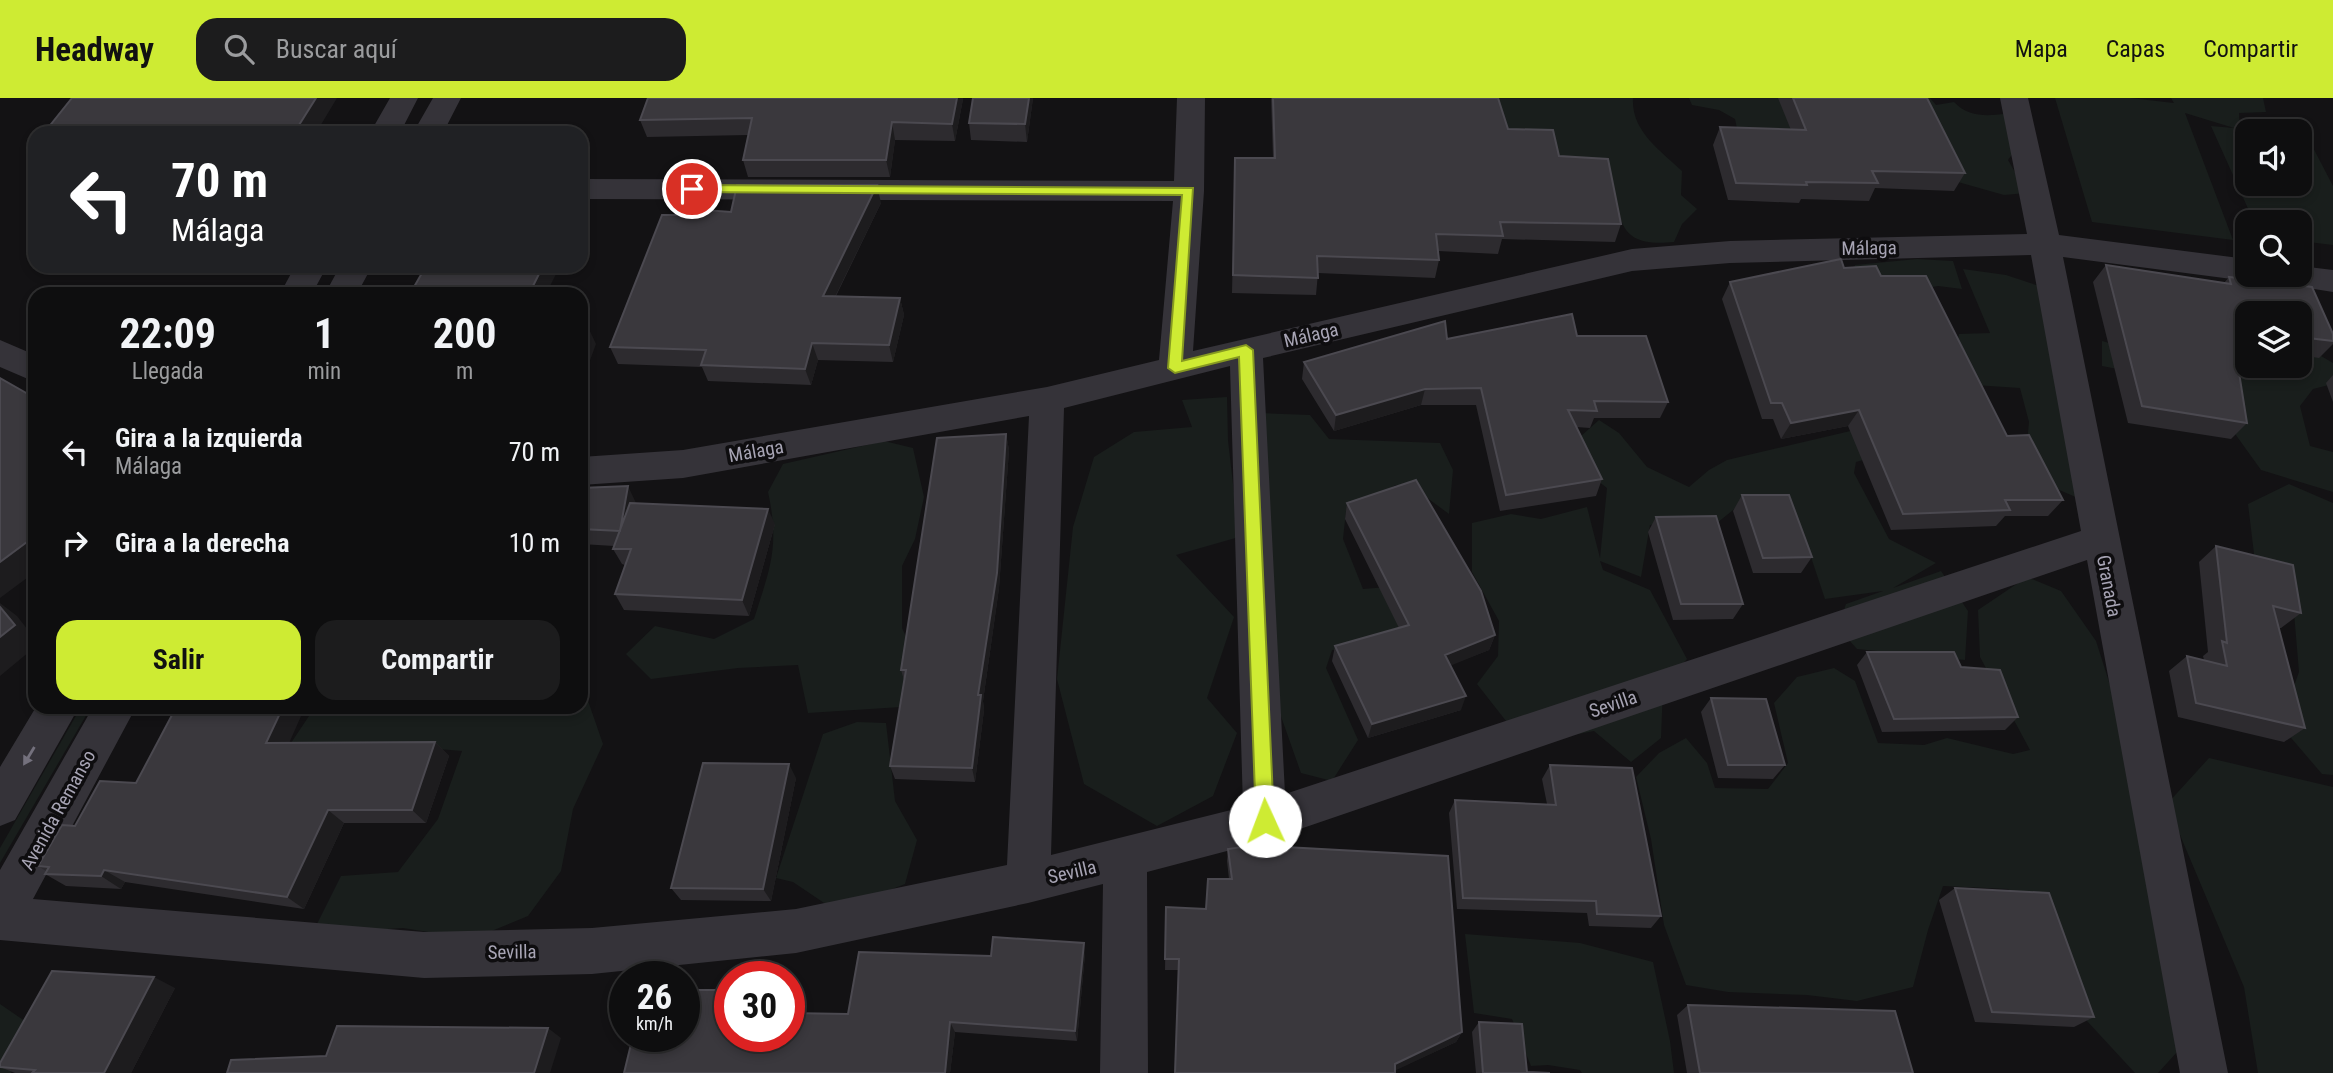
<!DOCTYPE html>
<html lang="es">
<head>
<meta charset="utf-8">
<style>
	body { margin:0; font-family:"Roboto Condensed",sans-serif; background:#1c1c1d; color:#f1f3f6; height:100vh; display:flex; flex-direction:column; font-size:26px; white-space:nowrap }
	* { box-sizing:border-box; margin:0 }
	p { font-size:23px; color:#9b9c9e }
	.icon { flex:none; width:38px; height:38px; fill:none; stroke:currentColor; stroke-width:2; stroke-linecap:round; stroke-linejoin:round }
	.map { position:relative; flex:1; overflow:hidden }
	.sheet { position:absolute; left:28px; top:189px; width:560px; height:427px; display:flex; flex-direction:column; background:#0e0e0f; border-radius:21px; box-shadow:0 4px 10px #0003,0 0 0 2px #2e2e2f }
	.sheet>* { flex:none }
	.top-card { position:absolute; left:28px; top:28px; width:560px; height:147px; border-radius:21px; box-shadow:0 4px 10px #0003,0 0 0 2px #2e2e2f; background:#202124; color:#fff; overflow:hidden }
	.tools { position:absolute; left:2235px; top:21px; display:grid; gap:14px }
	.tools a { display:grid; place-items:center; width:77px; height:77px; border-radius:14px; background:#0e0e0f; box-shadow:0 4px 10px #0003,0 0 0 2px #2e2e2f; font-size:35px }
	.speed { position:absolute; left:609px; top:863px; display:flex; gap:14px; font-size:35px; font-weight:700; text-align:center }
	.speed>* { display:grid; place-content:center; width:91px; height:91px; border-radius:50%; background:#0e0e0f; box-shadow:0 4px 10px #0003,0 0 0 2px #2e2e2f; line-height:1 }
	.speed small { font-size:18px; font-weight:400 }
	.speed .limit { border:10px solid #d22; background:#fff; color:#111 }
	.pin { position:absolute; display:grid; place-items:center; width:60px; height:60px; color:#fff; margin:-30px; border:4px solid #fff; border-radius:50%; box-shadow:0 2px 7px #0007 }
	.me { position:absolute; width:77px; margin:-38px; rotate:358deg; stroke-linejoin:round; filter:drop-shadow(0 0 5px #0008) }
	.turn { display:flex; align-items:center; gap:24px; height:147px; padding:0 28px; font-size:32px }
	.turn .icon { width:91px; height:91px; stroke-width:2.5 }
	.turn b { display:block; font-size:49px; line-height:60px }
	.eta { display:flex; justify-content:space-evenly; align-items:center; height:119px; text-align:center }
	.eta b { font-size:42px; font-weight:700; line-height:49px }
	.button { display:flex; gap:14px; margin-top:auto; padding:14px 28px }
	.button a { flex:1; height:80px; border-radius:21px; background:#ceeb33; color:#111; font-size:28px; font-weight:700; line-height:80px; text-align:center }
	.button a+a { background:#1c1c1d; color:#f1f3f6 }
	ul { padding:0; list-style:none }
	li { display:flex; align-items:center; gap:21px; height:91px; padding:0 28px }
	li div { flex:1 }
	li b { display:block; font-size:26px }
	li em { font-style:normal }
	header { display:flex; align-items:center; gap:42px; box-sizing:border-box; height:98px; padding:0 35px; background:#ceeb33; color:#111 }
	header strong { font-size:33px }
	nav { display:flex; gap:38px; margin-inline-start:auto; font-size:24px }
	.search { width:490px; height:63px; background:#1c1c1d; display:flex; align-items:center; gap:18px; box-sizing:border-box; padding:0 24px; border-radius:21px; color:#9b9c9e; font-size:26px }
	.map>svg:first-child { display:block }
	.green { fill:#191e1c }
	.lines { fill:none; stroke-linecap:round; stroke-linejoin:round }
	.minor { fill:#353339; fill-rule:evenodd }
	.wall { fill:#2d2b2f }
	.shaded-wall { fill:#1d1c1e }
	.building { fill:#3a383d; stroke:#4b4950; stroke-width:2 }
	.oneway { fill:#74717d }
	.route { fill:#ceeb33; stroke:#869921; stroke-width:2 }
	.labels { text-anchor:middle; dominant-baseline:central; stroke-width:7; stroke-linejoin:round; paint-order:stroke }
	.street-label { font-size:19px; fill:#a7a4b4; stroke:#0e0d0f }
</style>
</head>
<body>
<header>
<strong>Headway</strong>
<div class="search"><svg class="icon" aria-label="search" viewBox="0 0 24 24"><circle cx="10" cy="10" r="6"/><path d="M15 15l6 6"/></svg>Buscar aquí</div>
<nav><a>Mapa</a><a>Capas</a><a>Compartir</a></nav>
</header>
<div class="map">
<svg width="2333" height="975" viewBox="0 0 2333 975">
	<rect width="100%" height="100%" fill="#131214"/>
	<path class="green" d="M 1489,0 L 1633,0 C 1631,33 1660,52 1682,73 L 1681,97 L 1697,111 L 1682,126 L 1674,144 C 1614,150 1622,120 1611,75 L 1499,43 Z
		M 1689,0 L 1831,0 L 1861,44 L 1738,35 L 1735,21 L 1719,12 L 1692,7 Z
		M 1890,0 L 1930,0 L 1936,7 L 1954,4 C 1968,19 1986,18 2004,16 L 2016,51 L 2008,62 L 2027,95 L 2004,97 L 1958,84 L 1945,60 Z
		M 2055,0 L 2130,0 L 2174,5 L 2171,0 L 2263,0 L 2266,14 L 2239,15 L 2240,31 L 2259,33 L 2247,33 L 2247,86 L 2300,86 L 2300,38 L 2307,38 L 2333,88 L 2333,147 L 2300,143 L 2300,124 L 2254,124 L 2211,28 L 2234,30 L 2185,15 L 2233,142 L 2092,124 Z
		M 1917,161 L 1953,163 L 1962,191 L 1938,188 L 1921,191 L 1851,178 L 1855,167 Z
		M 1963,171 L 2006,177 L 2042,189 L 2078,400 L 2043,385 L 2026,355 L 2029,324 L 2020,290 L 1975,287 L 1955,256 L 1959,236 L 1990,235 Z
		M 2102,243 L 2190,266 L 2300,268 L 2300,259 L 2316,255 L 2333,265 L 2333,286 L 2313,291 L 2300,308 L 2310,348 L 2333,354 L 2333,394 L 2261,372 L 2200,287 L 2102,268 Z
		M 1227,299 L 1228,342 L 1237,421 L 1260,315 L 1310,317 L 1329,341 L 1440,345 L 1453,372 L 1449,416 L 1426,399 L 1396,387 L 1346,413 L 1343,441 L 1363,491 L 1411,487 L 1430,523 L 1383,548 L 1332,552 L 1326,570 L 1358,642 L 1332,683 L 1301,675 L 1271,590 L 1239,439 L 1176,457 L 1234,519 L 1207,600 L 1237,635 L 1213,698 L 1157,728 L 1084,686 L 1057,581 L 1073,429 L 1094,359 L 1134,334 L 1192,329 L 1182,302 Z
		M 1599,322 L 1619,335 L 1647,369 L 1689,389 L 1709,372 L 1727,362 L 1859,331 L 1884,356 L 1856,364 L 1854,375 L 1889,441 L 1936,465 L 1893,490 L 1941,473 L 1968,513 L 1965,562 L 1857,551 L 1838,530 L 1846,506 L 1883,493 L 1825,501 L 1808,450 L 1743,404 L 1717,425 L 1650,427 L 1641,479 L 1600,463 L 1603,472 L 1650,492 L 1687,561 L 1663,589 L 1661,640 L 1631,664 L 1594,633 L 1553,641 L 1506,623 L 1477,586 L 1498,558 L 1499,523 L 1472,474 L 1472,425 L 1511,416 L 1541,421 L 1587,409 L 1600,460 L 1607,390 L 1562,355 Z
		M 884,343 L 913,350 L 924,399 L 915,441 L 902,468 L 902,530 L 920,569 L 901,609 L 808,615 L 798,567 L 738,570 L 651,581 L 626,556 L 655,528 L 714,541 L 754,521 C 770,470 780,449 768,394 L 783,366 Z
		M 2289,386 L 2333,405 L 2333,677 L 2322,676 L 2280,627 L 2299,574 L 2293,503 L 2255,464 L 2248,406 Z
		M 2027,479 L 2061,493 L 2096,543 L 2117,609 L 2178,953 L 2158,975 L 2135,975 L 2087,923 L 2049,815 L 2008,791 L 1943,788 L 1928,832 L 1913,889 L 1857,903 L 1807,897 L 1728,894 L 1686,887 L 1664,827 L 1651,741 L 1636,679 L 1659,655 L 1686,640 L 1707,665 L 1715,690 L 1768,691 L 1788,665 L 1774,605 L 1797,579 L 1834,570 L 1855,583 L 1878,645 L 1924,647 L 1947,640 L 2013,656 L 2030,652 L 1980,559 L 1978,512 Z
		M 581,595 L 586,597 L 603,646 L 573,711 L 561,773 L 528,818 L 472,841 L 403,830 L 312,836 L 341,778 L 398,774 L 438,721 L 462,653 L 427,650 L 285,654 L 315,609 L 581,609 Z
		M 81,609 L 91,609 L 0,765 L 0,750 Z
		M 857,624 L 886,625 L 895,703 L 917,742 L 905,786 L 836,813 L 793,784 L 776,780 L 823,636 Z
		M 2209,660 L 2333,689 L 2333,975 L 2258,975 L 2244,889 L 2167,706 Z
		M 1465,836 L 1580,845 L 1653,864 L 1670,943 L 1674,975 L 1582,975 L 1580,972 L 1548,967 L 1531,968 L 1512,921 L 1474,915 Z
		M 0,906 L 32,928 L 11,975 L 0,975 Z"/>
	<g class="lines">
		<path class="minor" d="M 390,0 L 418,0 L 400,35 L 370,35 Z
			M 433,0 L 461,0 L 443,35 L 413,35 Z
			M 1177,0 L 1205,0 L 1204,93 L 1193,253 L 1632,151 L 1730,143 L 2027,136 L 2000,0 L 2028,0 L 2059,137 L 2247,161 L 2247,177 L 2260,177 L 2247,183 L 2063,159 L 2228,975 L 2180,975 L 2087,462 L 1265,743 L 1147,774 L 1148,975 L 1100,975 L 1103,786 L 1028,805 L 796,855 L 592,876 L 424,880 L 0,842 L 0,772 L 93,609 L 136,609 L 33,801 L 424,834 L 592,830 L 796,811 L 1007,767 L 1029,318 L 683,380 L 581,387 L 581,359 L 683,352 L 1047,289 L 1159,262 L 1173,103 L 581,101 L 581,81 L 1174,83 ZM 2031,157 L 2081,433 L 1285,696 L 1263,260 L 1632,173 L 1730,165 ZM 1230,268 L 1243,709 L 1051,757 L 1064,310 Z
			M 295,168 L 327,168 L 312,196 L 280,196 Z
			M 340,168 L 372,168 L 357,196 L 325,196 Z
			M 2300,168 L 2333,172 L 2333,194 L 2276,185 L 2271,177 L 2300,177 Z
			M 0,242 L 35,257 L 35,284 L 0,269 Z
			M 36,609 L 79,609 L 15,722 L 0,728 L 0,669 Z"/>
	</g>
	<path class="wall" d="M 648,0 L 963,0 L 963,1 L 955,43 L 895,42 L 890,79 L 748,79 L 743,62 L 748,37 L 647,39 L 640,22 Z
		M 1033,0 L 1027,44 L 971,42 L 969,25 Z
		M 1271,0 L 1498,0 L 1508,31 L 1559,58 L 1621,126 L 1615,144 L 1502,141 L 1498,156 L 1438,153 L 1439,162 L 1435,180 L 1318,175 L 1316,197 L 1232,195 L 1235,60 L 1273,60 Z
		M 1778,0 L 1927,0 L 1965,75 L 1954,93 L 1875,90 L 1869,103 L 1801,101 L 1799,105 L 1728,102 L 1713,47 L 1720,29 L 1791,32 Z
		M 881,105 L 836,198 L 900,200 L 904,217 L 893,264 L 818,262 L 811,287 L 708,283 L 702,269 L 618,266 L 610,249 L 687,117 Z
		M 2106,167 L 2224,185 L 2229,179 L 2312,189 L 2333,236 L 2333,246 L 2319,260 L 2300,257 L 2300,215 L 2247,215 L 2247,251 L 2235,250 L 2247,325 L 2231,341 L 2128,325 L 2093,184 Z
		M 1844,170 L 1881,178 L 2007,338 L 2063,402 L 2048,418 L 2005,418 L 1996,428 L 1891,432 L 1848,328 L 1781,341 L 1773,321 L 1762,321 L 1722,201 L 1730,184 Z
		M 1577,238 L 1668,304 L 1660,320 L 1594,320 L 1590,330 L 1576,329 L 1602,381 L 1596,398 L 1500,413 L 1476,307 L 1421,307 L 1334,333 L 1302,281 L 1304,264 L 1447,241 Z
		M 2333,277 L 2333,304 L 2326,285 Z
		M 1006,336 L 1009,352 L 999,490 L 983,603 L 984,612 L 975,684 L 895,681 L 890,668 L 904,582 L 901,572 Z
		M 581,390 L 636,405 L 775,426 L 749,518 L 624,512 L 615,496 L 625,467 L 622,466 L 613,451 L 614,448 L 581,446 Z
		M 1742,397 L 1812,459 L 1801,475 L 1753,475 L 1733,413 Z
		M 1347,405 L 1495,537 L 1489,552 L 1450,567 L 1461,612 L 1368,640 L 1332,563 L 1335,548 L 1399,530 L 1345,421 Z
		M 1656,419 L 1743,506 L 1733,521 L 1673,522 L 1648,434 Z
		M 2216,448 L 2301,515 L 2281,530 L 2279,530 L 2305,630 L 2284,644 L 2178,619 L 2169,573 L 2187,558 L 2204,562 L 2203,558 L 2208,554 L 2199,464 Z
		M 1867,554 L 2018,619 L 2005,632 L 1882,634 L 1857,567 Z
		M 1711,600 L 1785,667 L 1773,681 L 1718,680 L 1701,614 Z
		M 435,644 L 449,658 L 426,725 L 344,725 L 304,811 L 125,784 L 121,791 L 66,788 L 45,776 L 46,773 L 38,768 L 75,728 L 136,685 L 289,645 Z
		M 1550,667 L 1661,818 L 1651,830 L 1589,828 L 1587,815 L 1457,811 L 1449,715 L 1455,702 L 1547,706 L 1542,681 Z
		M 796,680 L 771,803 L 681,802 L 671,790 Z
		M 1285,749 L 1462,934 L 1456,944 L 1395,972 L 1179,872 L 1165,872 L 1166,809 L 1206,811 L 1229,781 L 1227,763 L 1228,751 Z
		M 1955,790 L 2094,919 L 2074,929 L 1975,924 L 1939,802 Z
		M 1085,856 L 1077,943 L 955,934 L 950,975 L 624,975 L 730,938 L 848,916 L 991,858 Z
		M 175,890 L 131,975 L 15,975 L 0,969 L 0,965 Z
		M 1688,907 L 1913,975 L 1687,975 L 1677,917 Z
		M 1479,924 L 1527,974 L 1550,975 L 1476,975 L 1472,934 Z"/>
	<path class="shaded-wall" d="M 316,0 L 337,0 L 316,35 L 294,35 Z
		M 957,0 L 963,0 L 963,1 L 955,43 L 952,26 Z
		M 1029,0 L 1033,0 L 1027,44 L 1025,26 Z
		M 892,24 L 895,42 L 890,79 L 886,62 Z
		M 877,87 L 881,105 L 827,215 L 823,198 Z
		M 543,168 L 560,168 L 546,196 L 529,196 Z
		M 900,200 L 904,217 L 893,264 L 889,247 Z
		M 588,229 L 596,246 L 581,287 L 581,247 Z
		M 812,245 L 818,262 L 811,287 L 805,271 Z
		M 1425,291 L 1421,307 L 1334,333 L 1336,317 Z
		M 1859,312 L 1848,328 L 1781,341 L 1791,325 Z
		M 1006,336 L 1009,352 L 999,490 L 983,603 L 984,612 L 975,684 L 972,670 L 978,597 Z
		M 628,388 L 636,405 L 620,433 Z
		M 768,411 L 775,426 L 749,518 L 742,502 Z
		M 35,438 L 35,474 L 0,500 L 0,464 Z
		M 0,505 L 17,518 L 35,541 L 35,549 L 0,578 Z
		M 1495,537 L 1489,552 L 1440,572 L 1445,557 Z
		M 1466,598 L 1461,612 L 1368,640 L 1372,626 Z
		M 283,609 L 305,609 L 283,659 L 266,645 Z
		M 435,644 L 449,658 L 426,725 L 412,712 Z
		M 789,666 L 796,680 L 771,803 L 763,791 Z
		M 328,712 L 344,725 L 304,811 L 287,799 Z
		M 104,772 L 125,784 L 121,791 L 101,778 Z
		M 1084,845 L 1085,856 L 1077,943 L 1075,933 Z
		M 154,879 L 175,890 L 131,975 L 104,975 Z
		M 950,924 L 955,934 L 950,975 L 945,975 Z
		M 548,930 L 561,940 L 550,975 L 534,975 Z
		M 1462,934 L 1456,944 L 1390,975 L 1395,966 Z"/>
	<path class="building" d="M 72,0 L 316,0 L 294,35 L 44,35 Z
		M 648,0 L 957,0 L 952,26 L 892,24 L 886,62 L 743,62 L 752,20 L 640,22 Z
		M 973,0 L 1029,0 L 1025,26 L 969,25 Z
		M 1273,0 L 1498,0 L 1508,31 L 1553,32 L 1559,58 L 1608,61 L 1621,126 L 1500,124 L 1503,138 L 1436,136 L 1439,162 L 1317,158 L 1318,180 L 1233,177 L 1235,60 L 1275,60 Z
		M 1793,0 L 1927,0 L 1965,75 L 1872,73 L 1878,85 L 1806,84 L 1807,87 L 1736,85 L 1720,29 L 1806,32 Z
		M 737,87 L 877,87 L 823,198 L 900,200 L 889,247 L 812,245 L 805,271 L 701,267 L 706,252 L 610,249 L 662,117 L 687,117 L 691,111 L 731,114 Z
		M 1841,161 L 1844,170 L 1876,168 L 1881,178 L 1926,178 L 2007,338 L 2029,337 L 2063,402 L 2005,402 L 2010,412 L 1903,416 L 1859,312 L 1791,325 L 1782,305 L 1771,305 L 1730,184 Z
		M 2106,167 L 2231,186 L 2229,179 L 2312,189 L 2333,236 L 2333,243 L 2300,239 L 2300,215 L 2247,215 L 2247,232 L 2237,231 L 2241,244 L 2234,243 L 2247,325 L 2142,308 Z
		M 426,168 L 543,168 L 529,196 L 410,196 Z
		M 1572,216 L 1577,238 L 1646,238 L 1668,304 L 1594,303 L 1597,313 L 1568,312 L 1602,381 L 1506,397 L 1481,290 L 1425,291 L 1336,317 L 1304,264 L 1445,223 L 1447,241 Z
		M 581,228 L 588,229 L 581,247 Z
		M 0,280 L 35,300 L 35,438 L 0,464 Z
		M 1006,336 L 997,475 L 978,597 L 981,597 L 972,670 L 890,668 L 906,572 L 901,572 L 937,340 Z
		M 1416,382 L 1481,493 L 1495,537 L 1445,557 L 1466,598 L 1372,626 L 1335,548 L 1409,527 L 1347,405 Z
		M 628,388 L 620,433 L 581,431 L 581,390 Z
		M 1742,397 L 1789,397 L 1812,459 L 1763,460 Z
		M 630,405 L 768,411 L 742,502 L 615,496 L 631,451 L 613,451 Z
		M 1716,418 L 1743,506 L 1681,506 L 1656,419 Z
		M 2216,448 L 2293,467 L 2301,515 L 2273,508 L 2305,630 L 2196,605 L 2187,558 L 2227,568 L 2222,543 L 2227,545 Z
		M 0,509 L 15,527 L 0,539 Z
		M 1867,554 L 1954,554 L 1961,569 L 2000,572 L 2018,619 L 1894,621 Z
		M 1711,600 L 1766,601 L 1785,667 L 1728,667 Z
		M 185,609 L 283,609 L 266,645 L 435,644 L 412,712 L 328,712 L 287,799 L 104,772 L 101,778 L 45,776 L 49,769 L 38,768 L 62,727 L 75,728 L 100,683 L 136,685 L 172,617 L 181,617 Z
		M 703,665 L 789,666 L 763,791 L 671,790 Z
		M 1550,667 L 1632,670 L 1661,818 L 1597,816 L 1596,803 L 1463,800 L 1455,702 L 1556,707 Z
		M 1284,743 L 1285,749 L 1448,758 L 1462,934 L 1395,966 L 1395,975 L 1175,975 L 1179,861 L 1165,861 L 1166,809 L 1206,811 L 1208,781 L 1232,781 L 1228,751 Z
		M 1955,790 L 2049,795 L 2094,919 L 1992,914 Z
		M 993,839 L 1084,845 L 1075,933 L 950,924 L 945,975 L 624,975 L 633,938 L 684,938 L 684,892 L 730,892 L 730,938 L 789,938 L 789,915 L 848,916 L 859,854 L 991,858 Z
		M 52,873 L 154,879 L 104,975 L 32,975 L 35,972 L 0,969 L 0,965 Z
		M 1688,907 L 1895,913 L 1913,975 L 1700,975 Z
		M 1479,924 L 1522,926 L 1527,974 L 1550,975 L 1483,975 Z
		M 337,928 L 548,930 L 534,975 L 227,975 L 231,962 L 326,958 Z"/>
	<defs><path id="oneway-solid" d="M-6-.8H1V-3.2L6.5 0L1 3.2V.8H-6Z" transform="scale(1.75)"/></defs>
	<use class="oneway" href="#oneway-solid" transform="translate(29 658) rotate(121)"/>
	<path class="route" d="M 692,87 L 1193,90 L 1182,263 L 1246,247 L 1253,252 L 1274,723 L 1271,729 L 1265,731 L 1259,729 L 1256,723 L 1239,259 L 1175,275 L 1168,270 L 1182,97 L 687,94 L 687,88 Z"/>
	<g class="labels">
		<g class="street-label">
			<text transform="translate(1869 150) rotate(-1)">Málaga</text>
			<text transform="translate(1311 237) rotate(-13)">Málaga</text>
			<text transform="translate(756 353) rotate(-10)">Málaga</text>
			<text transform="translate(2109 488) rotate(79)">Granada</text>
			<text transform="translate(1613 606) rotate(-19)">Sevilla</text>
			<text transform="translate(58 712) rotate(-61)">Avenida Remanso</text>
			<text transform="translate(1072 774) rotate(-13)">Sevilla</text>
			<text transform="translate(512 854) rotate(-1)">Sevilla</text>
		</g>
	</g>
</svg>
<div class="tools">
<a><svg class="icon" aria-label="sound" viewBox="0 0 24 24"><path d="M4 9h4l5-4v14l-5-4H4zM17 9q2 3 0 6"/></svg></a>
<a><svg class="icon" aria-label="search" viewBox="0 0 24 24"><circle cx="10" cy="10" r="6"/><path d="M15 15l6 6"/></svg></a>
<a><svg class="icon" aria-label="layers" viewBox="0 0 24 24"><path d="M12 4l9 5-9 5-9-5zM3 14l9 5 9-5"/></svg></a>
</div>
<div class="speed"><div>26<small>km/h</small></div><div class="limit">30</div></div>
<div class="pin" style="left:692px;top:91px;background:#d93025"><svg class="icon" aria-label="arrive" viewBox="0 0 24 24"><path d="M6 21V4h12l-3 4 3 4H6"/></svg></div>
<svg class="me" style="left:1265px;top:723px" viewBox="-20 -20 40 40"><circle r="19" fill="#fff"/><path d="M0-13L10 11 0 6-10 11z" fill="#ceeb33"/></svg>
<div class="top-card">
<div class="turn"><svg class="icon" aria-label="left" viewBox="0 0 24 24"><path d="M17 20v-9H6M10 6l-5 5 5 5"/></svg><div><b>70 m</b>Málaga</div></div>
</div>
<section class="sheet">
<div class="eta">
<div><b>22:09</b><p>Llegada</p></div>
<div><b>1</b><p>min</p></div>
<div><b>200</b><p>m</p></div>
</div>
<ul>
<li><svg class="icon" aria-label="left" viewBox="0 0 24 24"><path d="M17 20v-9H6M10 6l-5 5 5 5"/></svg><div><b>Gira a la izquierda</b><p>Málaga</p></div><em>70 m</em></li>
<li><svg class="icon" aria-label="right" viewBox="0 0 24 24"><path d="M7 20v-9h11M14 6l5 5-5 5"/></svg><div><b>Gira a la derecha</b></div><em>10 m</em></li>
</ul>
<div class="button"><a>Salir</a><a>Compartir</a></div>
</section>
</div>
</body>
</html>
